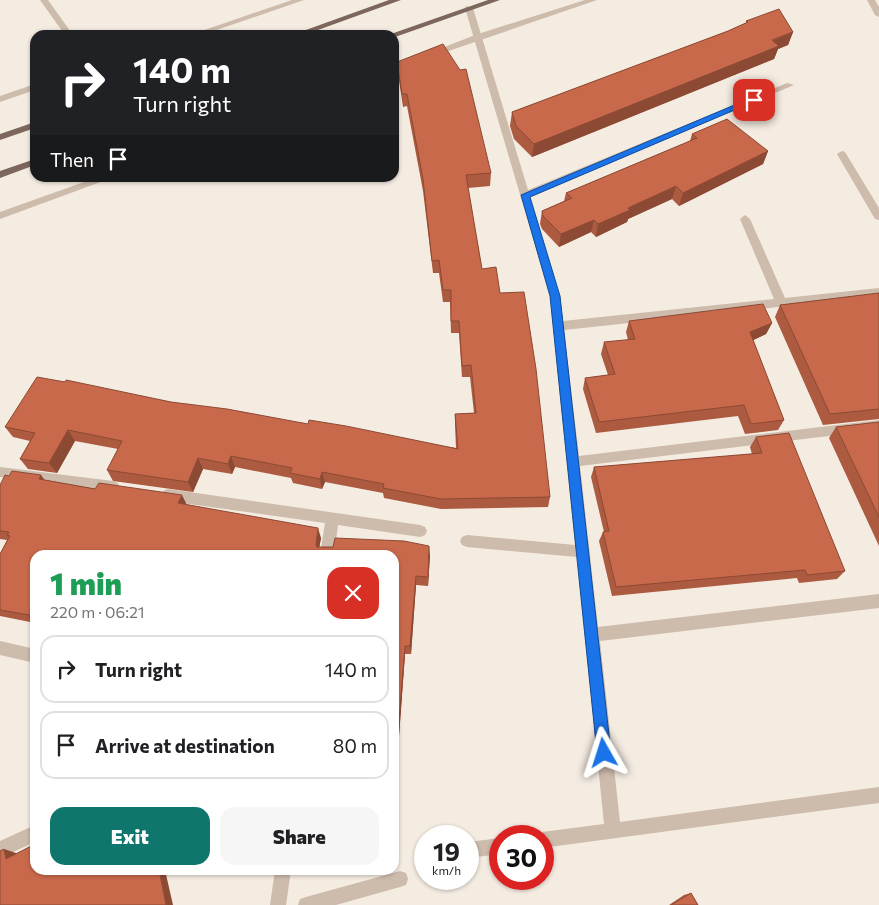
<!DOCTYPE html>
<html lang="en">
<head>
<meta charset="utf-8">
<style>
	body { margin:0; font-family:Commissioner,sans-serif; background:#f6f6f6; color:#202124; height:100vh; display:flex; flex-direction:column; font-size:19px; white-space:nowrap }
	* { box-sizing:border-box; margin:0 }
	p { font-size:16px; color:#757577 }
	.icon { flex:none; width:28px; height:28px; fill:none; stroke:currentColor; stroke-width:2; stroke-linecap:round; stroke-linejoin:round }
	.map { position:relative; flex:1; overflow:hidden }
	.panel { position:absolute; left:30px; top:550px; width:369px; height:325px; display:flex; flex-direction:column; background:#fff; border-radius:15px; box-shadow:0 1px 4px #0004 }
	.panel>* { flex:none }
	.banner { position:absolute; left:30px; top:30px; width:369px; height:152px; border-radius:15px; box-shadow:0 1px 4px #0004; background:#202124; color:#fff; overflow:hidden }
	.speed { position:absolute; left:414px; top:825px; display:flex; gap:10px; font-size:25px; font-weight:700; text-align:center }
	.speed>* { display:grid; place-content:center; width:65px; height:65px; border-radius:50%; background:#fff; box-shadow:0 1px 4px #0004; line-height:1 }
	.speed small { font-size:12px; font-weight:400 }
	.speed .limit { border:8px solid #d22; background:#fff; color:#111 }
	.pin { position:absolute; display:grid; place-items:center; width:42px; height:42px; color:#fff; margin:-21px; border-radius:10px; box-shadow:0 2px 8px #0006 }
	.me { position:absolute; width:55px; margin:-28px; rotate:354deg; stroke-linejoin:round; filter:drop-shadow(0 0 4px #0008) }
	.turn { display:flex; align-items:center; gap:18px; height:105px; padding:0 20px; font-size:22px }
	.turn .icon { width:65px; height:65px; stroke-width:2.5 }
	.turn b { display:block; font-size:35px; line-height:42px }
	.then { display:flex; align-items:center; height:48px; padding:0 20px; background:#0003; gap:10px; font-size:19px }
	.round { display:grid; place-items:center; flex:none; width:52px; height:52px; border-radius:15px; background:#f6f6f6 }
	.headline { display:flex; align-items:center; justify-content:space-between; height:85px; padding:0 20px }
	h1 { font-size:30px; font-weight:800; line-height:38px; color:#1e9e55 }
	.cta { display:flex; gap:10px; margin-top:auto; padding:10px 20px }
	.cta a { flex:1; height:58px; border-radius:15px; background:#0f766e; color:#fff; font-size:20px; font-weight:800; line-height:58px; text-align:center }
	.cta a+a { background:#f6f6f6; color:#202124 }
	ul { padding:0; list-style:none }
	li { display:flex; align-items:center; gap:15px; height:68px; margin:0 10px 8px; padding:0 10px; border:2px solid #e0e0e0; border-radius:15px }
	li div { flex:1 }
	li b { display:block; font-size:19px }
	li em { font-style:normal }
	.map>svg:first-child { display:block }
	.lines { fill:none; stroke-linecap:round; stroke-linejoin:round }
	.service { fill:#cdbbac; fill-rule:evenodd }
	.minor { fill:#cdbbac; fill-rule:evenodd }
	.tertiary { fill:#cdbbac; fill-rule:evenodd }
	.primary { fill:#7d675c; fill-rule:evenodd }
	.wall { fill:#ac5a40 }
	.shaded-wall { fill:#8c4a34 }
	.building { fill:#c8694b; stroke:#8c4a34 }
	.route { fill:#1a73e8; stroke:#114b97 }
</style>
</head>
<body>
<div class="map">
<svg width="879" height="905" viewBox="0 0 879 905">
	<rect width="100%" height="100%" fill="#f4ebe1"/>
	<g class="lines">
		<path class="service" d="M 867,0 L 875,0 L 879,7 L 879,17 L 875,15 Z"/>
		<path class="minor" d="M 40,0 L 48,0 L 73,35 L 65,35 Z
			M 466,6 L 473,8 L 528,190 L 787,83 L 794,85 L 530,197 L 560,296 L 563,321 L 774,299 L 740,219 L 745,215 L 750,219 L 785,298 L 879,288 L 879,296 L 564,330 L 579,456 L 879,420 L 879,430 L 580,466 L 598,627 L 879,594 L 879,608 L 600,641 L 620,822 L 879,787 L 879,803 L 542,848 L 542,836 L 535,836 L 542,832 L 604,824 L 577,557 L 467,547 L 462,545 L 460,541 L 462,537 L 467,535 L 575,545 L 550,296 L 465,8 Z
			M 842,151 L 845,152 L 879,208 L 879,220 L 875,219 L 837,154 Z
			M 0,467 L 113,481 L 118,483 L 119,487 L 118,491 L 113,493 L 0,477 Z
			M 168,489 L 420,525 L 425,527 L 427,531 L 425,535 L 420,537 L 338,525 L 334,555 L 320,555 L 325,523 L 168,501 L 163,499 L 162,495 L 163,491 Z
			M 0,641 L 35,649 L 35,663 L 0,655 Z
			M 35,825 L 35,842 L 0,858 L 0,841 Z
			M 500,838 L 500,854 L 468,858 L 468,842 Z
			M 275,870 L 291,870 L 286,905 L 270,905 Z
			M 400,871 L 406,873 L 408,879 L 406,885 L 400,887 L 336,905 L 298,905 L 300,899 L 306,897 Z"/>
		<path class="tertiary" d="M 292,0 L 304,0 L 202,35 L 190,35 Z
			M 585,0 L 597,0 L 434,56 L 427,54 L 475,35 Z
			M 35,84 L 35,90 L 0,102 L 0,96 Z
			M 95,178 L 108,178 L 106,180 L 0,219 L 0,212 Z"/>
		<path class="primary" d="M 389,0 L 401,0 L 304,35 L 292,35 Z
			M 488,0 L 500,0 L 395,37 L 388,35 Z
			M 35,122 L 35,128 L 0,140 L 0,134 Z
			M 35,159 L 35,165 L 0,178 L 0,171 Z"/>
	</g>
	<path class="wall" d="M 746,21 L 793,32 L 788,45 L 778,49 L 774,59 L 532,157 L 514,139 L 510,126 L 512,112 L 728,31 L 746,23 Z
		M 397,62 L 491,173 L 490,186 L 468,188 L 482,269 L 500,293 L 550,497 L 548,507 L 441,509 L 384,498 L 383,493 L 325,482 L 322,489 L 293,483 L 291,478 L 235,467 L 232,474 L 203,469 L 193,492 L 113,481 L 107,470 L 118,449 L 75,441 L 57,473 L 28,469 L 20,459 L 30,441 L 13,437 L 5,427 L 65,382 L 171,402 L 456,448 L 455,425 L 455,414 L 474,413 L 470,377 L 462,377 L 459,333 L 451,333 L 450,302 L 443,302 L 439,273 L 433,273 L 423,191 L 407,106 L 403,107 L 398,74 Z
		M 692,134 L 768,151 L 763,164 L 679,206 L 672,199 L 628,219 L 627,222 L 596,237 L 591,232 L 559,247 L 542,229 L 540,224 L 542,211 L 564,201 L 566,193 L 690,141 Z
		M 879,293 L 879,419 L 823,425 L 775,317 L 780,305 Z
		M 629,321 L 772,323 L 766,334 L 753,340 L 784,420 L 778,430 L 745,434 L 738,416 L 596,433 L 583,389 L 585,378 L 608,375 L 601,354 L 604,342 L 628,340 L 626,332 Z
		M 879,422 L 879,546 L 829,438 L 836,427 Z
		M 756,437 L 845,571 L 837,579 L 799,583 L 797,578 L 612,596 L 599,541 L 603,532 L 604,532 L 591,477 L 594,467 L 752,454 L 750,447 Z
		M 45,480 L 187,505 L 321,538 L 319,547 L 430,555 L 428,586 L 416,585 L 411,654 L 405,654 L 394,804 L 394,555 L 35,555 L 35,623 L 0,616 L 0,554 L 7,540 L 0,539 L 0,485 Z
		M 354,870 L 389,870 L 389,872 Z
		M 691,893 L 698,905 L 669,905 L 684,895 Z"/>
	<path class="shaded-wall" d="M 793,32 L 788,45 L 778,49 L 774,59 L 532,157 L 534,144 Z
		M 768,151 L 763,164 L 679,206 L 683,193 Z
		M 676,186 L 672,199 L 628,219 L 627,222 L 596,237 L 598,224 L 628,208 Z
		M 594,220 L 591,232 L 559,247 L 561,234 Z
		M 772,323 L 766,334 L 745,344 L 750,332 Z
		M 68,430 L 75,441 L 57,473 L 49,463 Z
		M 231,456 L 235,467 L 232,474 L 228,464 Z
		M 198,458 L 203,469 L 193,492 L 188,482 Z
		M 322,472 L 325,482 L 322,489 L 320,479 Z
		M 41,475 L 49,486 L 39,479 Z
		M 182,495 L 187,505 L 178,503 Z
		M 318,528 L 321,538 L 318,555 L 316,545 Z
		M 429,546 L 430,555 L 428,586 L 428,577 Z
		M 416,576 L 416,585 L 411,654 L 410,646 Z
		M 405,646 L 405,654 L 394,804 L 394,784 Z
		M 4,849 L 16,853 L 18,862 L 6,859 Z
		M 159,870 L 165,870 L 173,905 L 166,905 Z"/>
	<path class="building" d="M 779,9 L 793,32 L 772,40 L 779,46 L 534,144 L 516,126 L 512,112 L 728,31 L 748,22 L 746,21 Z
		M 443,44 L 460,70 L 466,69 L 491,173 L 466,175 L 482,269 L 496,267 L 500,293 L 524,292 L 536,369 L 550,497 L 441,499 L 383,488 L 384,484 L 322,472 L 320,479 L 290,473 L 292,468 L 231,456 L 228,464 L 198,458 L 188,482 L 107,470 L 122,441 L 68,430 L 49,463 L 20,459 L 35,433 L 5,427 L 37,377 L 65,382 L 66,380 L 171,402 L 227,409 L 308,424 L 309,420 L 346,426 L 458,449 L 455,414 L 476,413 L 471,365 L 462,366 L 459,321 L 451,321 L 451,290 L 443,290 L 439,260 L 432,261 L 423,179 L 407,94 L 402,94 L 397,62 Z
		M 727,119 L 768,151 L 683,193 L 676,186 L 628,208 L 630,210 L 598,224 L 594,220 L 561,234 L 543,216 L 542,211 L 572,198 L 566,193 L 697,138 L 692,134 Z
		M 879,293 L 879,409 L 830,414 L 780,305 Z
		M 763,304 L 772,323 L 750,332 L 784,420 L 751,424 L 744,405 L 599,422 L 585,378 L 615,374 L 604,342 L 635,339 L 629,321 Z
		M 879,422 L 879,517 L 836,427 Z
		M 789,433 L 845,571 L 807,575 L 805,570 L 616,587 L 603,532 L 609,531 L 594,467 L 762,453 L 756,437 Z
		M 12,471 L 41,475 L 39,479 L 95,489 L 99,483 L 182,495 L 178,503 L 318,528 L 316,545 L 317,547 L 333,547 L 335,538 L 404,541 L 429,546 L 428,577 L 416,576 L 410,646 L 405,646 L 394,784 L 394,555 L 35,555 L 35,616 L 0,610 L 0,554 L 10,536 L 7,535 L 9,532 L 0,531 L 0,485 L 5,475 L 9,476 Z
		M 35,844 L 35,870 L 159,870 L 166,905 L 0,905 L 0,851 L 4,849 L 6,859 Z
		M 691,893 L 698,905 L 671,905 Z"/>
	<path class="route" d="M 751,98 L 758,100 L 530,197 L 560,296 L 611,753 L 609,758 L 604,760 L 599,758 L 597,753 L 550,296 L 521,195 Z"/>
</svg>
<div class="speed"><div>19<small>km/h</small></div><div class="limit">30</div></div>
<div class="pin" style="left:754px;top:100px;background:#d93025"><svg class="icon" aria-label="arrive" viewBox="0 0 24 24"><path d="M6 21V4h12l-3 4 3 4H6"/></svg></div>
<svg class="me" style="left:604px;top:753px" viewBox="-20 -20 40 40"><path d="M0-17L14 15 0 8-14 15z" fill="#1a73e8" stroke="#fff" stroke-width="4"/></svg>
<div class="banner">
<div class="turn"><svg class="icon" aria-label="right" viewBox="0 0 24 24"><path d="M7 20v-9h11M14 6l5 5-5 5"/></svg><div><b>140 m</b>Turn right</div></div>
<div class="then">Then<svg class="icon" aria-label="arrive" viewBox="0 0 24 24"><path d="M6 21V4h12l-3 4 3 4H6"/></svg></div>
</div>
<section class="panel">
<div class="headline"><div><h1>1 min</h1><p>220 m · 06:21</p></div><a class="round" style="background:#d93025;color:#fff"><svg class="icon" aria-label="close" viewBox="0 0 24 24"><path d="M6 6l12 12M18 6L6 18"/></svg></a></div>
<ul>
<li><svg class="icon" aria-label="right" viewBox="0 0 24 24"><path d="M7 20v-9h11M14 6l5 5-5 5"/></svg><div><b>Turn right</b></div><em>140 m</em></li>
<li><svg class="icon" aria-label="arrive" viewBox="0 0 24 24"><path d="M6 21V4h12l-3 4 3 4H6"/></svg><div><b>Arrive at destination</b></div><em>80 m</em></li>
</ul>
<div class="cta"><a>Exit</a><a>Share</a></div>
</section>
</div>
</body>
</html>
